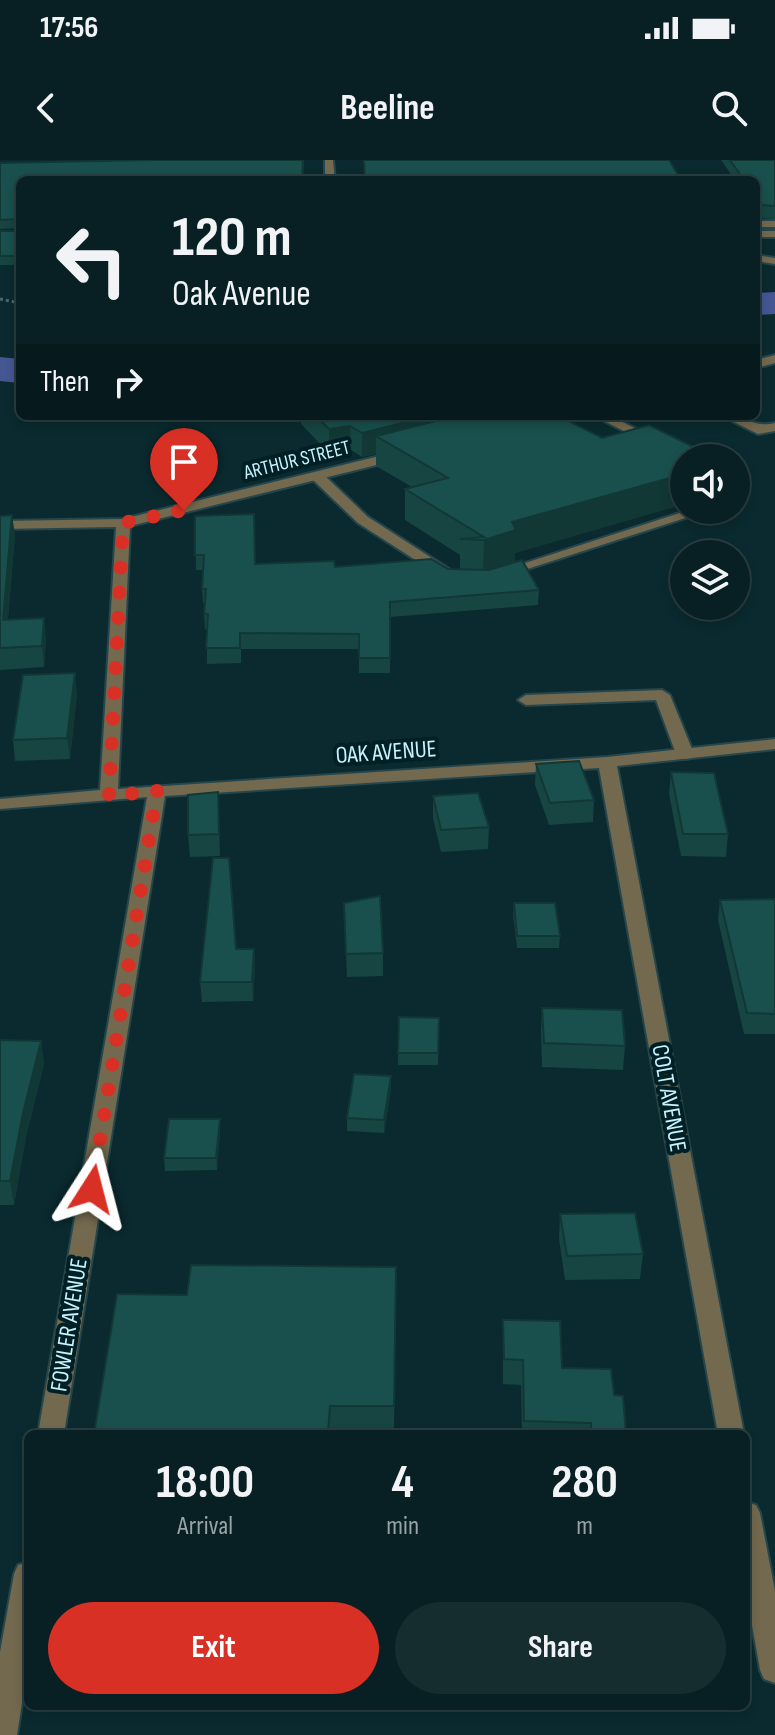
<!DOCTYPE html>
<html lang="en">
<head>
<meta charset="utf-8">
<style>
	body { margin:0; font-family:"Sofia Sans Condensed",sans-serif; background:#162d30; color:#f1f3f6; height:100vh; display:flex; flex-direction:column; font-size:30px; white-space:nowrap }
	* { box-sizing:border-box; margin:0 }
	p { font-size:26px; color:#98a3a6 }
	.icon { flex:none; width:44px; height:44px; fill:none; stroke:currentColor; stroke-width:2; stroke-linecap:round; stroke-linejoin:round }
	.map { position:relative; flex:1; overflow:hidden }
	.side { position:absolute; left:24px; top:1270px; width:726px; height:280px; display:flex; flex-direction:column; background:#082023; border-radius:12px; box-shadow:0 4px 12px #0003,0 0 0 2px #293e41 }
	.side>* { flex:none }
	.hud { position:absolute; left:16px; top:16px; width:744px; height:244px; border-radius:12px; box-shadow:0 4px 12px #0003,0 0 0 2px #293e41; background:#082023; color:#f1f3f6; overflow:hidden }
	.buttons { position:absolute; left:670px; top:284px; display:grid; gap:16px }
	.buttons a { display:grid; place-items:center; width:80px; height:80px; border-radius:50%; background:#082023; box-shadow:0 4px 12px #0003,0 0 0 2px #293e41; font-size:40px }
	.pin { position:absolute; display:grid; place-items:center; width:68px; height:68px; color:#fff; margin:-82px -34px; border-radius:50% 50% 50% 0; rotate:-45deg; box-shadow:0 0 8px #0007 }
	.pin .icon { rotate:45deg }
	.me { position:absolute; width:88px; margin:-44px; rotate:9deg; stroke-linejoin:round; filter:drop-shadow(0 0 6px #0008) }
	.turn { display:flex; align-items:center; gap:28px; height:168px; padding:0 24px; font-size:36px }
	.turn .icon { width:104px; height:104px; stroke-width:2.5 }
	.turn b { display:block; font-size:56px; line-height:68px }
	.then { display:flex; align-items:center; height:76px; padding:0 24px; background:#0003; gap:16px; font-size:30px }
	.eta { display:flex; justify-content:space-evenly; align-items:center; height:136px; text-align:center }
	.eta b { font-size:48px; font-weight:700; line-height:56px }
	.cta { display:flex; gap:16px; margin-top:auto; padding:16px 24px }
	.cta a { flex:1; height:92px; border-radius:48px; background:#d93025; color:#fff; font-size:32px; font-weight:700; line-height:92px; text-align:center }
	.cta a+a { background:#162d30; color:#f1f3f6 }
	.status { display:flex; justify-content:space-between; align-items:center; height:56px; padding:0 40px; background:#082023; direction:ltr }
	.status svg { height:22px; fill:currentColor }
	header { display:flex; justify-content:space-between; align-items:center; height:104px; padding:0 24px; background:#082023; font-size:36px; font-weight:700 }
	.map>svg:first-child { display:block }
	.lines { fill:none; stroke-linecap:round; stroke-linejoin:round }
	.river { fill:#455693; fill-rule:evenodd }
	.lane-casing { stroke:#24464c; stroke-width:4 }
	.street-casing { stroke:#24464c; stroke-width:4 }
	.path { stroke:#476a71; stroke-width:3; stroke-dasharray:3 3; stroke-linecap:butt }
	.lane { fill:#73694e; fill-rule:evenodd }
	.street { fill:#73694e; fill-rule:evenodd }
	.wall { fill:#164542 }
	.shaded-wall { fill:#123836 }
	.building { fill:#19504d; stroke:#123836; stroke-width:2 }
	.route { stroke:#d93025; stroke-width:14; stroke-dasharray:0 25.2 }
	.labels { text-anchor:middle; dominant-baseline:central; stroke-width:8; stroke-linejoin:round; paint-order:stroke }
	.far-street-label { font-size:20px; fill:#c7f3fc; stroke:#012025 }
	.street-label { font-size:24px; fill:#c7f3fc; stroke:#012025 }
</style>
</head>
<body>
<div class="status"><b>17:56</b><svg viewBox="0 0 49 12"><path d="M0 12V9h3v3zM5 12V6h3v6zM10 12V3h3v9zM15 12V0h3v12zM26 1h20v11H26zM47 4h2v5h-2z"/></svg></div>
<header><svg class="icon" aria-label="back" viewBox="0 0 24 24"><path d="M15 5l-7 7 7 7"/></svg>Beeline<svg class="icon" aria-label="search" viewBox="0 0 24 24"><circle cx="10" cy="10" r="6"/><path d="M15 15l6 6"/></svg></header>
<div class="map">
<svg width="775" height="1575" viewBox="0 0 775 1575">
	<rect width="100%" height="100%" fill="#0a2a2f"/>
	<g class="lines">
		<path class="river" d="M 775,132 L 775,154 L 756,155 L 756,133 Z
			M 0,197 L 20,199 L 20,223 L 0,221 Z"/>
		<defs>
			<path id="lane" d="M 756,71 L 775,71 L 775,77 L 756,77 Z
				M 756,95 L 775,98 L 775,104 L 756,101 Z
				M 594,256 L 610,256 L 696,298 L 684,298 L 684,301 Z
				M 722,256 C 741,256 757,268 775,263 L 775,271 L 758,274 Z
				M 312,313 L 322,313 L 368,357 L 452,411 L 452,417 L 442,417 L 358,363 L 312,319 Z
				M 689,350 L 710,350 L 506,416 L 496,416 L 494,413 Z
				M 662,530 L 670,535 L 694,594 L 691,598 L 685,599 L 676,594 L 656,540 L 526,545 L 518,540 L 526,535 Z"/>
			<path id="street" d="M 325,0 L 333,0 L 335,20 L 325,20 Z
				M 756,61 L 775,61 L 775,67 L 756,67 Z
				M 775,195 L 775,203 L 756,208 L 756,200 Z
				M 404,290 L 411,294 L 409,297 L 130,366 L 118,629 L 607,597 L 775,579 L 775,589 L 617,606 L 744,1274 L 718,1274 L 599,608 L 165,636 L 64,1274 L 38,1274 L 147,637 L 0,649 L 0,639 L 100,630 L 116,367 L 0,369 L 0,361 L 123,359 Z
				M 746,1342 L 756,1345 L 760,1353 L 775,1431 L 775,1523 L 764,1519 L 760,1510 L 746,1432 Z
				M 28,1402 L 28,1504 L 17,1575 L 0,1575 L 0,1492 L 14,1414 L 18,1405 Z"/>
		</defs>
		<use href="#lane" class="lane-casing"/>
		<use href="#street" class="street-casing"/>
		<path class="path" d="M 0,139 L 20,143"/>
		<use href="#lane" class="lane"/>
		<use href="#street" class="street"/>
	</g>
	<path class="wall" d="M 151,0 L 304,0 L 303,20 L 20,20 L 20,68 L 0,69 L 0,3 Z
		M 721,0 L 775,0 L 775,59 L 760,58 L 756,52 L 756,20 L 735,20 Z
		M 20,68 L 20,105 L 0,105 L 0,71 L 19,71 Z
		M 301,256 L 559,256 L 602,278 L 684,298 L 684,344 L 515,393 L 515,402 L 539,430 L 538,445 L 390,457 L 390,513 L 359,513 L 359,489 L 241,489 L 241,503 L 207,504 L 207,469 L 205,469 L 204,454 L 205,443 L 203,443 L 202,429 L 203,410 L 196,410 L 195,356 L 255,404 L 460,410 L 460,395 L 405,360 L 405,329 L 412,327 L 376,306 L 376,294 L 362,297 L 351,290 L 329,293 L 301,264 Z
		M 0,356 L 15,375 L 8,459 L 46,479 L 44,507 L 0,510 Z
		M 77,534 L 70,599 L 15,601 L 13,580 Z
		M 536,604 L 594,640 L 593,662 L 549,665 L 535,625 Z
		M 671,612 L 728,674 L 726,697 L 681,696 L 669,634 Z
		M 218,632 L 220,696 L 190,697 L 188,675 Z
		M 433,636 L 489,667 L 488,689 L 441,692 L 433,658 Z
		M 775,739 L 775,874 L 744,874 L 718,760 L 720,740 Z
		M 344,743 L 383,793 L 383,816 L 347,817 Z
		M 514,743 L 560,776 L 559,788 L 517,788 L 513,755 Z
		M 254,789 L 255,808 L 253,841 L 202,842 L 200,822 Z
		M 542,848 L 625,886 L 623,910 L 542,907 L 541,871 Z
		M 399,857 L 439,858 L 438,905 L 398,905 Z
		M 0,880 L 41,881 L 44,904 L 26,977 L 14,1045 L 0,1045 Z
		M 391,916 L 391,929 L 384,973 L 347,971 L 347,958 Z
		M 220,959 L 220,972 L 217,1010 L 165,1011 L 164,998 Z
		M 560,1054 L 643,1094 L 640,1119 L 565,1120 L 559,1079 Z
		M 396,1107 L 394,1274 L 94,1274 L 187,1135 Z
		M 503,1160 L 562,1208 L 614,1235 L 626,1274 L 522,1274 L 521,1225 L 503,1224 Z
		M 666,1546 L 710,1546 L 709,1550 L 666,1549 Z"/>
	<path class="shaded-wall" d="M 430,256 L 509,256 L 376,276 L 376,294 L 362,297 L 362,273 Z
		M 350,266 L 351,290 L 329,293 L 329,269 Z
		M 684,314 L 684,344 L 515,393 L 515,402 L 483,412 L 484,380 L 512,362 Z
		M 12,355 L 15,375 L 6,481 L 3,460 Z
		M 44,458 L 46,479 L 44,507 L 42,486 Z
		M 75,513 L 77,534 L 70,599 L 67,578 Z
		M 254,789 L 255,808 L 253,841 L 252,822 Z
		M 41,881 L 44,904 L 26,977 L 14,1045 L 10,1021 L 23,953 Z
		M 391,916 L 391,929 L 384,973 L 384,960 Z
		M 220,959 L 220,972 L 217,1010 L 216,998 Z"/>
	<path class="building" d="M 151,0 L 303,0 L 302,20 L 20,20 L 20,60 L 19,59 L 0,60 L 0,3 Z
		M 364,0 L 669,0 L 681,20 L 365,20 Z
		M 730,0 L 775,0 L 775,46 L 761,45 L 756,37 L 756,20 L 744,20 Z
		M 20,68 L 20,96 L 0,96 L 0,71 L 19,71 Z
		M 316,256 L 430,256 L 362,273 L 350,266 L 329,269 Z
		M 456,256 L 559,256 L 602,278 L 649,265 L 716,298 L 684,298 L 684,314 L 512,362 L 516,370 L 484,380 L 460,379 L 484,377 L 405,329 L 448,318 L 376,276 Z
		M 254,354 L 255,404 L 334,401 L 335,407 L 431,399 L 448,409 L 489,410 L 522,400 L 539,430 L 390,442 L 390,498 L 359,498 L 359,474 L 240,473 L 240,488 L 206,488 L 208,454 L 204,454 L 206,429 L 202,429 L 204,395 L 195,395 L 195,356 Z
		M 12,355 L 3,460 L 44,458 L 42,486 L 0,488 L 0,356 Z
		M 75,513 L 67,578 L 13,580 L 23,515 Z
		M 579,601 L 594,640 L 550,643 L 536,604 Z
		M 671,612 L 714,613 L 728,674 L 683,674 Z
		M 218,632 L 219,674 L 188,675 L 188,635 Z
		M 478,633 L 489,667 L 441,670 L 433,636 Z
		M 213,698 L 229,698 L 236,789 L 254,789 L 252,822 L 200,822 Z
		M 380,736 L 383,793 L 346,794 L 344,743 Z
		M 775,739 L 775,854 L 747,853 L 720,740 Z
		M 514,743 L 555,743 L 560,776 L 517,776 Z
		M 542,848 L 622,850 L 625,886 L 544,883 Z
		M 399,857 L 439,858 L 438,893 L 398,893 Z
		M 0,880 L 41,881 L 23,953 L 10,1021 L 0,1021 Z
		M 354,914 L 391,916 L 384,960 L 347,958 Z
		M 169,959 L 220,959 L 216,998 L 164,998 Z
		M 635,1053 L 643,1094 L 567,1096 L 560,1054 Z
		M 191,1105 L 396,1107 L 394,1246 L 330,1246 L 328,1274 L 94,1274 L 117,1134 L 187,1135 Z
		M 503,1160 L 560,1161 L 562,1208 L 611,1209 L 614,1235 L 623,1236 L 626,1274 L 591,1274 L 591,1263 L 524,1261 L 523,1200 L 504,1199 Z"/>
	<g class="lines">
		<path class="route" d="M 92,1029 L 157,631 L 109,636 L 123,363 L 184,350"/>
	</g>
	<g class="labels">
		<g class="far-street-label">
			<text transform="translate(297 300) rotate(-14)">ARTHUR STREET</text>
		</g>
		<g class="street-label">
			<text transform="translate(386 592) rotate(-4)">OAK AVENUE</text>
			<text transform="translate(669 938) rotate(80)">COLT AVENUE</text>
			<text transform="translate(69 1165) rotate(-81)">FOWLER AVENUE</text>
		</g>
	</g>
</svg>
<div class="buttons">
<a><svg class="icon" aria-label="sound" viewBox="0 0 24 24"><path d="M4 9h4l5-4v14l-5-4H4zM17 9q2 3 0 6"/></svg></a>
<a><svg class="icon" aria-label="layers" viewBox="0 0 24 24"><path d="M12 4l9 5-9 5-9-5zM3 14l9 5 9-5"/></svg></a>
</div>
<div class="pin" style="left:184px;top:350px;background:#d93025"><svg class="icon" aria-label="arrive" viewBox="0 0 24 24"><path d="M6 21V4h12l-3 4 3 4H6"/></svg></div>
<svg class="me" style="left:92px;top:1029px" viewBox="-20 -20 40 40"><path d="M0-17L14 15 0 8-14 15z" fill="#d93025" stroke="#fff" stroke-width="4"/></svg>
<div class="hud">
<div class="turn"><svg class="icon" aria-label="left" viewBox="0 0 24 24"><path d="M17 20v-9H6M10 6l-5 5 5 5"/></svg><div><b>120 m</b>Oak Avenue</div></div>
<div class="then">Then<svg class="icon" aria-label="right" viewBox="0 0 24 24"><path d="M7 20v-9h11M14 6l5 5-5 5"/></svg></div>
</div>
<section class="side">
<div class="eta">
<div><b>18:00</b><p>Arrival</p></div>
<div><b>4</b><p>min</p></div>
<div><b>280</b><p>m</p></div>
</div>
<div class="cta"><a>Exit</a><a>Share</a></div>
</section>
</div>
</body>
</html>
